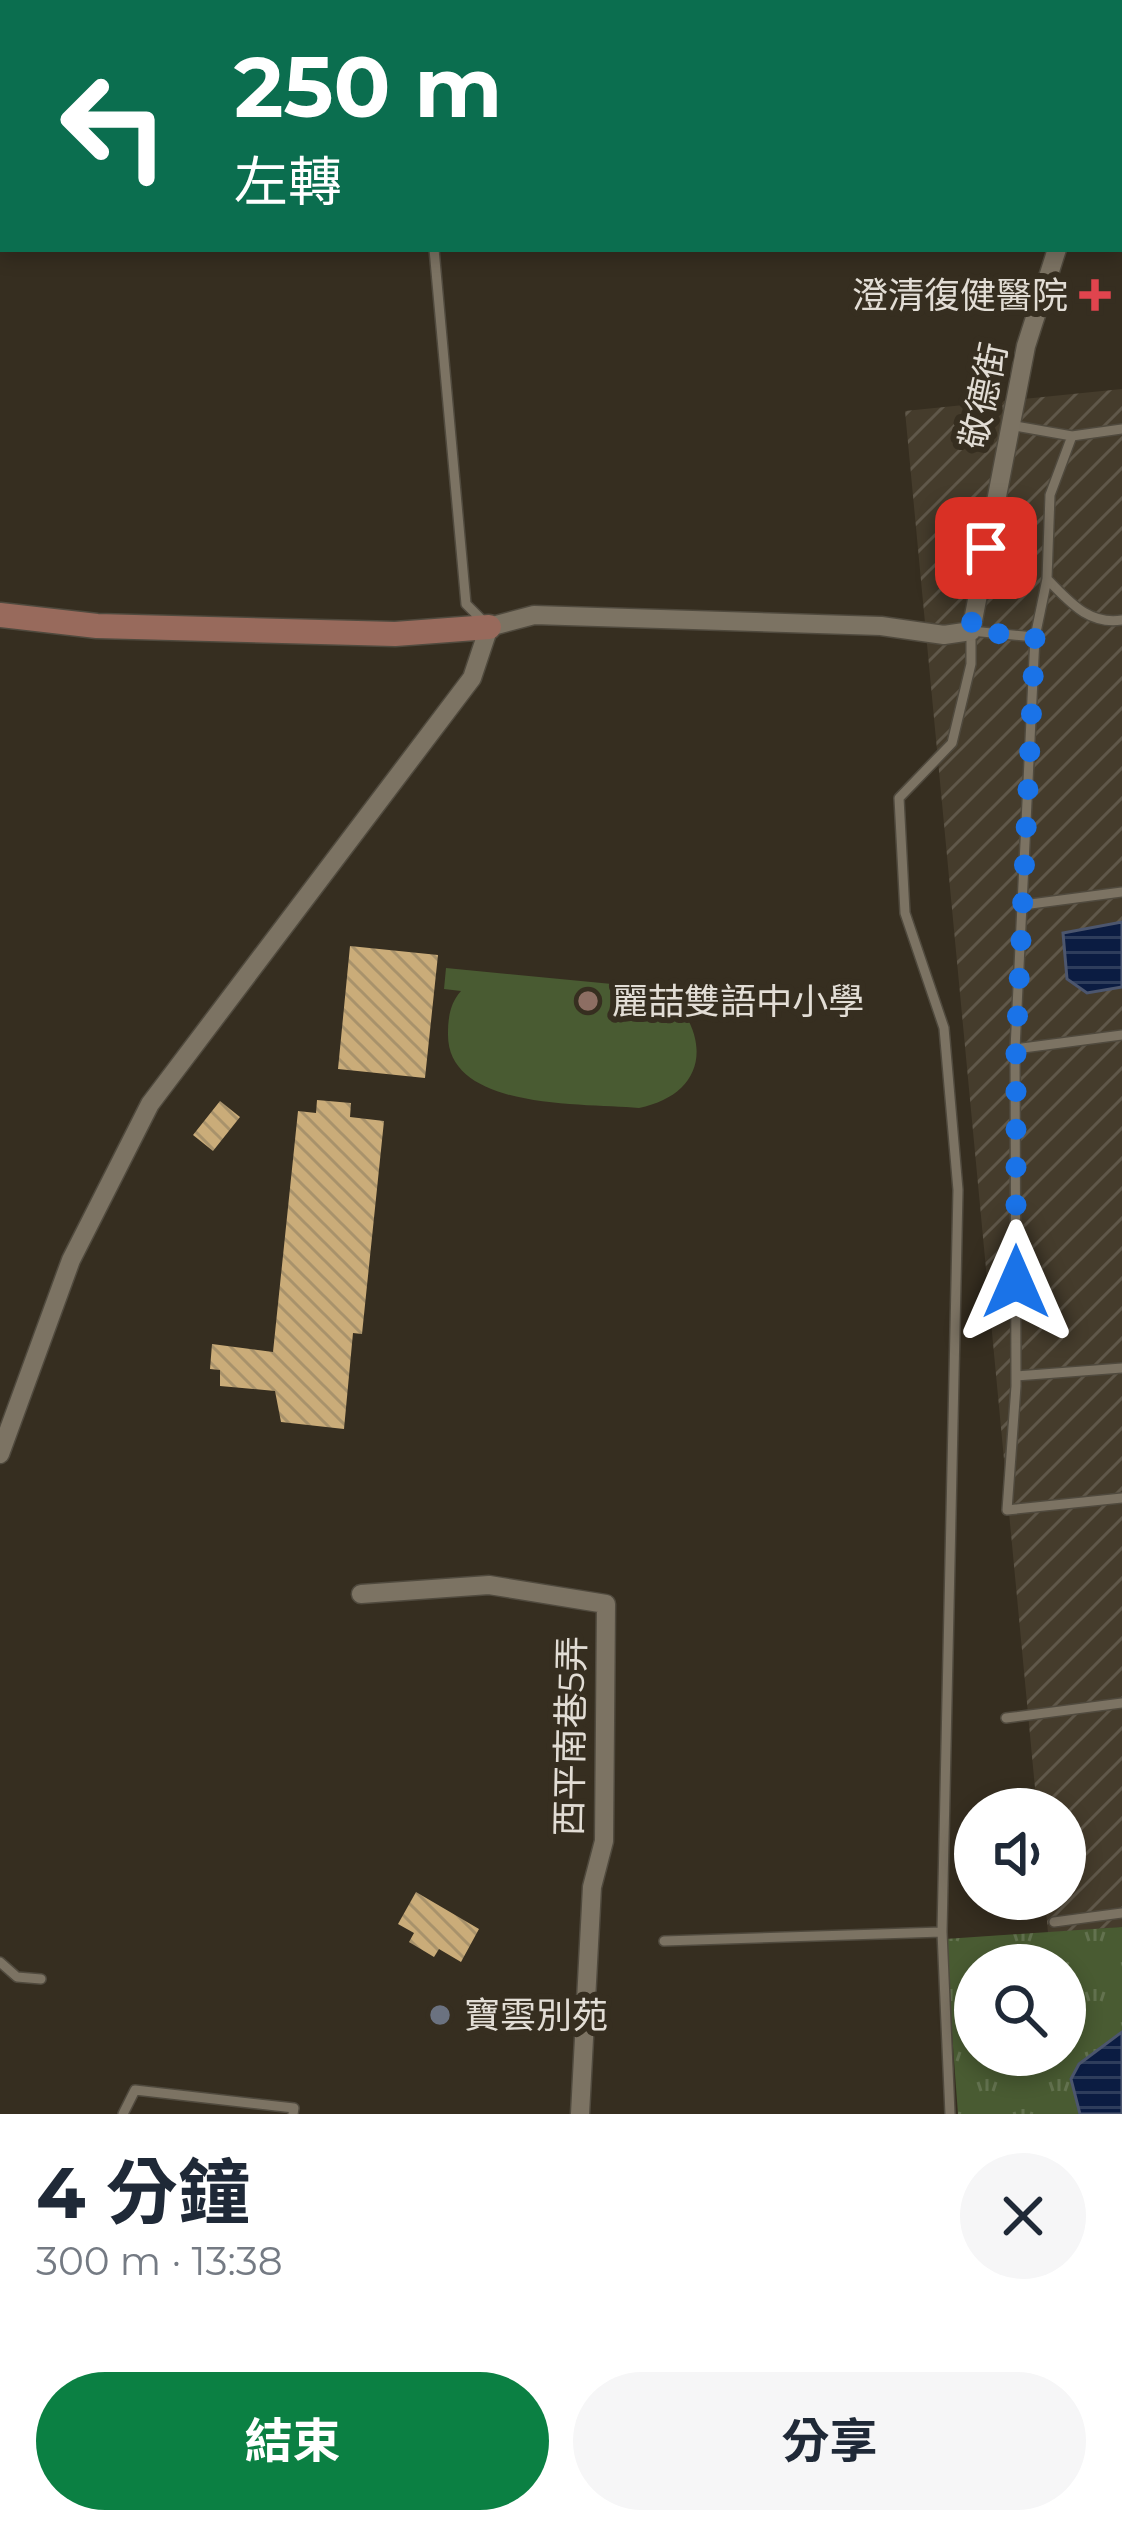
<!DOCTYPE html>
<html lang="zh-TW">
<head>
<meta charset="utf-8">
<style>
	body { margin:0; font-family:Montserrat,"Noto Sans TC",sans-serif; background:#f6f6f7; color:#1f2937; height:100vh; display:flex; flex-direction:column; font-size:45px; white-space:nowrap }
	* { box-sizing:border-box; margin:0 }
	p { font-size:39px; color:#747a83 }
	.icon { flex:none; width:66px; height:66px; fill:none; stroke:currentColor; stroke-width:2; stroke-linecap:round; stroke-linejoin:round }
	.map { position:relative; height:2114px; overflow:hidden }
	.side { display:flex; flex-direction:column; background:#fff; flex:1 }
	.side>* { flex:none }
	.hud { position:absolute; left:0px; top:0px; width:1122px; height:252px; box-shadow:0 6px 18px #0003; background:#0b6e4f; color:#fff; overflow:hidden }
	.buttons { position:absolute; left:954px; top:1788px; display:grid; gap:24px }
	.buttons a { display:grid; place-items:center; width:132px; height:132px; border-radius:50%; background:#fff; box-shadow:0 6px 18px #0003; font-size:60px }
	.pin { position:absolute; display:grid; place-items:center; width:102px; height:102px; color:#fff; margin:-51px; border-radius:24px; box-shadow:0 6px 18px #0006 }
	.me { position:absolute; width:132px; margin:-66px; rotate:0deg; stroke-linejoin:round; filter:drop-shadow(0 0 9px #0008) }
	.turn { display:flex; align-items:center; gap:42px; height:252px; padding:0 36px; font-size:54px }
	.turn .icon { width:156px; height:156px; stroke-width:2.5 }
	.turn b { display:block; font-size:84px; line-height:102px }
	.round { display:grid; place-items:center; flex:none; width:126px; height:126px; border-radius:63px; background:#f6f6f7 }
	.overview { display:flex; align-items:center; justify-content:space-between; height:204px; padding:0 36px }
	h1 { font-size:72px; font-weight:700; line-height:90px }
	.cta { display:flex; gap:24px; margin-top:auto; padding:24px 36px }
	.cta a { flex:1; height:138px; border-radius:72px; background:#0b8043; color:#fff; font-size:48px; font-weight:700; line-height:138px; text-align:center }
	.cta a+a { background:#f6f6f7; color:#1f2937 }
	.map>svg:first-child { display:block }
	.industrial { fill:url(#industrial-furrows) }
	.park { fill:url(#park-tufts); fill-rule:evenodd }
	.pitch { fill:#495b32 }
	.water { fill:url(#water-rules); stroke:#4c566e; stroke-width:3 }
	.building { fill:url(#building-back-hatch) }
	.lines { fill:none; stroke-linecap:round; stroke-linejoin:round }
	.lane-casing { stroke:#504a3e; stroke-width:12 }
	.street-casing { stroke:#504a3e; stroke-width:21 }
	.secondary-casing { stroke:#504a3e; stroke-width:27 }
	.lane { stroke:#7c7363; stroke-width:9 }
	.street { stroke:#7c7363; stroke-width:18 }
	.secondary { stroke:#986a5c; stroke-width:24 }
	.route { stroke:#1a73e8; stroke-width:21; stroke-dasharray:0 37.8 }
	.health-dot { fill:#e0444e; stroke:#362e20; stroke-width:4.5 }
	.education-dot { fill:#8d6e63; stroke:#362e20; stroke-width:4.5 }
	.worship-dot { fill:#6b7280; stroke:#362e20; stroke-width:4.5 }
	.labels { text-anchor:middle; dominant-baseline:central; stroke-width:12; stroke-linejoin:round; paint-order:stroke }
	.poi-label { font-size:36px; fill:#e2ddd5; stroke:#362e20; text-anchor:start }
	.street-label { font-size:36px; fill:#e2ddd5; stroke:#362e20 }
</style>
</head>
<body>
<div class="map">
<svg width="1122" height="2114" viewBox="0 0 1122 2114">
	<defs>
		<pattern id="industrial-furrows" width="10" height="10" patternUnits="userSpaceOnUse" patternTransform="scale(3)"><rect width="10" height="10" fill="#453c2c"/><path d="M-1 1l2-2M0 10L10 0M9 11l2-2" fill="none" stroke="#60584a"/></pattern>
		<pattern id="park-tufts" width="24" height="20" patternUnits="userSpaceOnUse" patternTransform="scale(3)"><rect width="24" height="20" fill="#495b32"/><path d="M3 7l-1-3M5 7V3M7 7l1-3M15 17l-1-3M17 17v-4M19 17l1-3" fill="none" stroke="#63724f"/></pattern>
		<pattern id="water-rules" width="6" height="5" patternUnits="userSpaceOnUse" patternTransform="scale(3)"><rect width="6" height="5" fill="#0b1c42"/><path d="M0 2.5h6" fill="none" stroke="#2e3d5c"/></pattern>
		<pattern id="building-back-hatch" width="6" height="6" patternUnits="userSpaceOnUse" patternTransform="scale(3)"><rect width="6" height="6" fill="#caac79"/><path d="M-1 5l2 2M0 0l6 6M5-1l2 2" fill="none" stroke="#a8926b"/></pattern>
	</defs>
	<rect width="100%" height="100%" fill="#362e20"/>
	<path class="industrial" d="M 1122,389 L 1122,1927 L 1048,1933 L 1045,1899 L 1065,1899 L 1065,1809 L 1037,1809 L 905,411 Z"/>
	<path class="park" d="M 1122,1927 L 1122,2114 L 958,2114 L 945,1939 ZM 975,1965 L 1065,1965 L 1065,2055 L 975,2055 Z"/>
	<path class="pitch" d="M 446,968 L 716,994 L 715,1016 L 685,1014 C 712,1060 690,1098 639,1108 C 584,1103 447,1111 448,1034 C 448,1018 450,1003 461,991 L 444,989 Z"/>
	<path class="water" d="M 1122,922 L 1122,987 L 1087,993 L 1067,979 L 1063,933 Z
		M 1122,2032 L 1122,2114 L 1080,2114 L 1071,2079 L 1079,2064 Z"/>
	<path class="building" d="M 350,946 L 438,955 L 425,1078 L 338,1069 Z
		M 317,1100 L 351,1103 L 350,1117 L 384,1121 L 362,1334 L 353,1333 L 344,1429 L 281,1422 L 275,1391 L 220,1386 L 220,1370 L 210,1369 L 212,1344 L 273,1352 L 298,1111 L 316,1113 Z
		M 220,1101 L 240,1117 L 213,1151 L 193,1135 Z
		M 416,1892 L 479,1929 L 461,1962 L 439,1949 L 434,1957 L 409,1942 L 414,1933 L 398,1924 Z"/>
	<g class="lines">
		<defs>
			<path id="lane" d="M 434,0 L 434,3
				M 434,249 L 466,604 L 486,624
				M 1010,425 L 1072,436 L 1122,429
				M 1072,436 L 1050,495 L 1047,579 C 1070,602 1088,625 1122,620
				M 1035,637 L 1047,579
				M 1023,905 L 1122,892
				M 1015,1049 L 1122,1035
				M 1016,1376 L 1122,1368
				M 1006,1718 L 1122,1703
				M 1054,1922 L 1122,1913
				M 664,1941 L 942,1932
				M 0,1962 L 17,1977 L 41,1979
				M 123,2114 L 135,2090 L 294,2108 L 293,2114
				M 950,2114 L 942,1932 L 958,1190 L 944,1028 L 905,913 L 899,798 L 952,743 L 971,664 L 971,631 L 1035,637 L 1015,1049 L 1016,1386 L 1007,1510 L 1122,1498"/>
			<path id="street" d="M 1119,61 L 1122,52
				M 0,1454 L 71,1260 L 150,1104 L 472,678 L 489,627 L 534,615 L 881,626 L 944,635 L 971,631 L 1026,346 L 1057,249
				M 361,1594 L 489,1585 L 606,1604 L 604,1841 L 592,1887 L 580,2114"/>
			<path id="secondary" d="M 0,615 L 97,626 L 395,634 L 489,627"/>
		</defs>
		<use href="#lane" class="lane-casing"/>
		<use href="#street" class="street-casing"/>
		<use href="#secondary" class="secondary-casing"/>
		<use href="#lane" class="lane"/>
		<use href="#street" class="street"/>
		<use href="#secondary" class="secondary"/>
	</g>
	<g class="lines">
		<path class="route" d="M 986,548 L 970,631 L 1035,637 L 1016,1048 L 1016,1282"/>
	</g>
	<path class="health-dot" d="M1089 277h12v12h12v12h-12v12h-12v-12h-12v-12h12z"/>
	<circle class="education-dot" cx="588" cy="1001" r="12"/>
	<circle class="worship-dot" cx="440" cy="2015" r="12"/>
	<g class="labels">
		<g class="poi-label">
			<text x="1068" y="295" text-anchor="end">澄清復健醫院</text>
			<text x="612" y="1001">麗喆雙語中小學</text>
			<text x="464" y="2015">寶雲別苑</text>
		</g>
		<g class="street-label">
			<text transform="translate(983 396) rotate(-78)">敬德街</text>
			<text transform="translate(570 1736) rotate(-89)">西平南巷5弄</text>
		</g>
	</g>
</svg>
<div class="buttons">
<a><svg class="icon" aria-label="sound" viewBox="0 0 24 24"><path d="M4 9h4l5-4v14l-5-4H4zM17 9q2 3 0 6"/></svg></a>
<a><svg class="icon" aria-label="search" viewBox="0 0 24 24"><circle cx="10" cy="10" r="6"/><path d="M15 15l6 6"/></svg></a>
</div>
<div class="pin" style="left:986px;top:548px;background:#d93025"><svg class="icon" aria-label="arrive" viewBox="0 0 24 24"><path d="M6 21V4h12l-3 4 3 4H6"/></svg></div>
<svg class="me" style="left:1016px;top:1282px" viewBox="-20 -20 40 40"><path d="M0-17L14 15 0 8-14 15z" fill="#1a73e8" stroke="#fff" stroke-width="4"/></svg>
<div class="hud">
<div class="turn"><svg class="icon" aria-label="left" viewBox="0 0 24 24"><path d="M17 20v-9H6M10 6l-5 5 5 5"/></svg><div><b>250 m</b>左轉</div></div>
</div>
</div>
<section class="side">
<div class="overview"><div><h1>4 分鐘</h1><p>300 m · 13:38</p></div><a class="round"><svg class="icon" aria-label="close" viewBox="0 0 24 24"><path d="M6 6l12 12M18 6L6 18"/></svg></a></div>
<div class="cta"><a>結束</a><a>分享</a></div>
</section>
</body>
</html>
